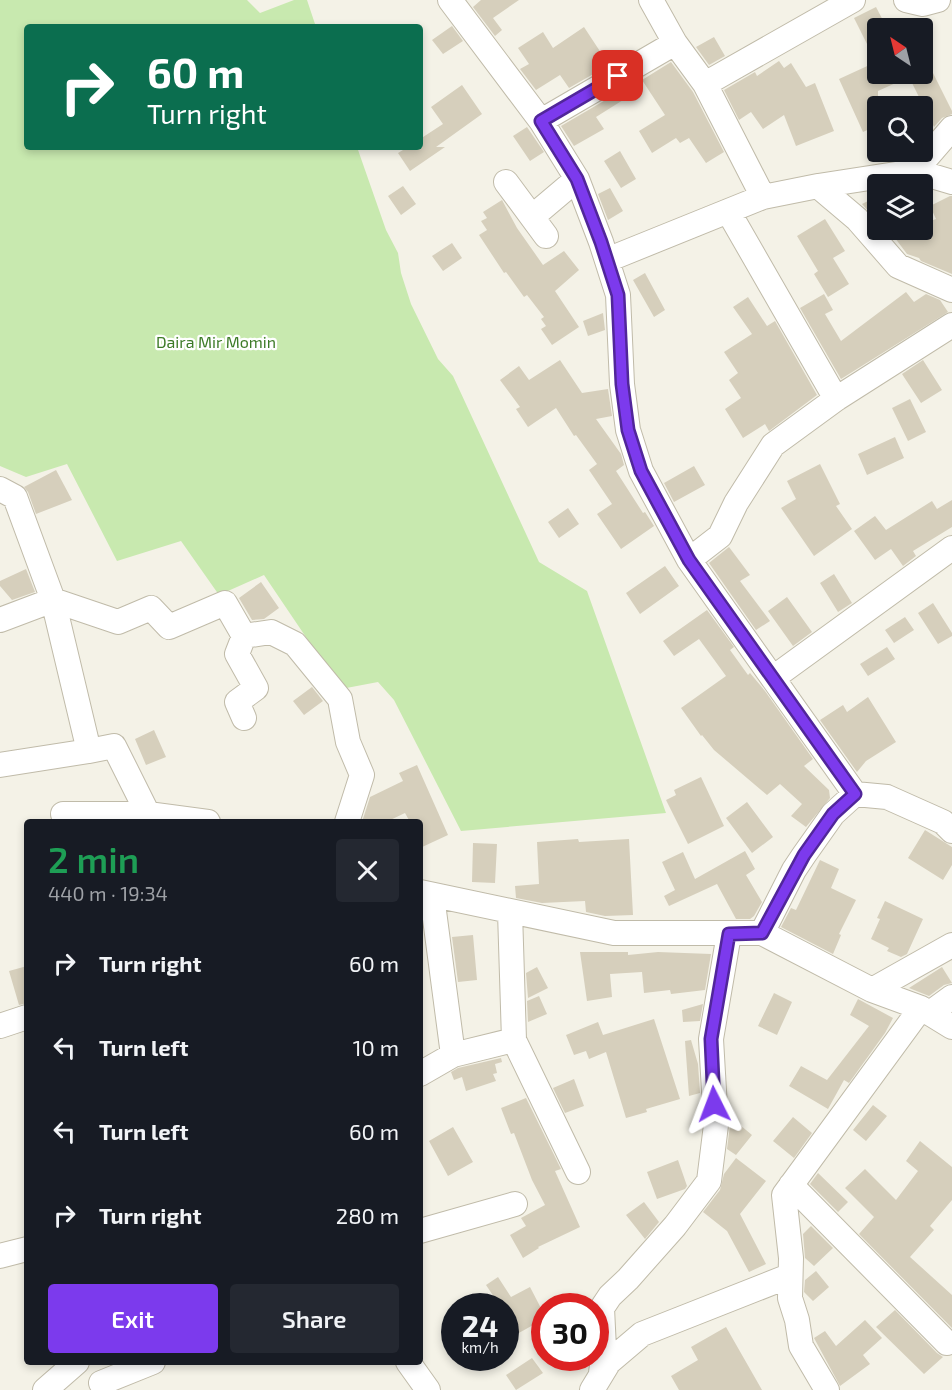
<!DOCTYPE html>
<html lang="en">
<head>
<meta charset="utf-8">
<style>
	body { margin:0; font-family:"Exo 2",sans-serif; background:#242831; color:#f1f3f6; height:100vh; display:flex; flex-direction:column; font-size:22px; white-space:nowrap }
	* { box-sizing:border-box; margin:0 }
	p { font-size:20px; color:#9ea1a6 }
	.icon { flex:none; width:33px; height:33px; fill:none; stroke:currentColor; stroke-width:2; stroke-linecap:round; stroke-linejoin:round }
	.map { position:relative; flex:1; overflow:hidden }
	.side { position:absolute; left:24px; top:819px; width:399px; height:546px; display:flex; flex-direction:column; background:#171b24; border-radius:6px; box-shadow:0 3px 9px #0003 }
	.side>* { flex:none }
	.banner { position:absolute; left:24px; top:24px; width:399px; height:126px; border-radius:6px; box-shadow:0 3px 9px #0003; background:#0b6e4f; color:#fff; overflow:hidden }
	.needle { width:39px; rotate:325deg }
	.fabs { position:absolute; left:867px; top:18px; display:grid; gap:12px }
	.fabs a { display:grid; place-items:center; width:66px; height:66px; border-radius:6px; background:#171b24; box-shadow:0 3px 9px #0003; font-size:30px }
	.speed { position:absolute; left:441px; top:1293px; display:flex; gap:12px; font-size:30px; font-weight:700; text-align:center }
	.speed>* { display:grid; place-content:center; width:78px; height:78px; border-radius:50%; background:#171b24; box-shadow:0 3px 9px #0003; line-height:1 }
	.speed small { font-size:15px; font-weight:400 }
	.speed .limit { border:9px solid #d22; background:#fff; color:#111 }
	.pin { position:absolute; display:grid; place-items:center; width:51px; height:51px; color:#fff; margin:-26px; border-radius:12px; box-shadow:0 3px 9px #0006 }
	.me { position:absolute; width:66px; margin:-33px; rotate:357deg; stroke-linejoin:round; filter:drop-shadow(0 0 4px #0008) }
	.turn { display:flex; align-items:center; gap:21px; height:126px; padding:0 24px; font-size:27px }
	.turn .icon { width:78px; height:78px; stroke-width:2.5 }
	.turn b { display:block; font-size:42px; line-height:51px }
	.round { display:grid; place-items:center; flex:none; width:63px; height:63px; border-radius:6px; background:#242831 }
	.head { display:flex; align-items:center; justify-content:space-between; height:102px; padding:0 24px }
	h1 { font-size:36px; font-weight:600; line-height:45px; color:#1e9e55 }
	.primary-button { display:flex; gap:12px; margin-top:auto; padding:12px 24px }
	.primary-button a { flex:1; height:69px; border-radius:6px; background:#7c3aed; color:#fff; font-size:24px; font-weight:600; line-height:69px; text-align:center }
	.primary-button a+a { background:#242831; color:#f1f3f6 }
	ul { padding:0; list-style:none }
	li { display:flex; align-items:center; gap:18px; height:84px; padding:0 24px }
	li div { flex:1 }
	li b { display:block; font-size:22px }
	li em { font-style:normal }
	.map>svg:first-child { display:block }
	.green { fill:#c8e9af }
	.building { fill:#d6cfbc }
	.lines { fill:none; stroke-linecap:round; stroke-linejoin:round }
	.minor-casing { stroke:#c0bba9; stroke-width:26 }
	.minor { stroke:#fff; stroke-width:24 }
	.route-casing { stroke:#51269a; stroke-width:15 }
	.route { stroke:#7c3aed; stroke-width:10 }
	.labels { text-anchor:middle; dominant-baseline:central; stroke-width:4.5; stroke-linejoin:round; paint-order:stroke }
	.park-label { font-size:16px; fill:#3d7b27; stroke:#fff }
</style>
</head>
<body>
<div class="map">
<svg width="952" height="1390" viewBox="0 0 952 1390">
	<rect width="100%" height="100%" fill="#f4f2e7"/>
	<path class="green" d="M 0,0 L 247,0 L 260,13 L 294,0 L 307,0 L 316,27 L 27,27 L 27,147 L 357,147 L 386,230 L 398,253 L 401,273 L 411,304 L 438,359 L 453,376 L 539,562 L 587,591 L 666,813 L 461,831 L 394,700 L 378,682 L 341,689 L 264,575 L 219,595 L 181,541 L 117,561 L 67,464 L 26,477 L 0,466 Z"/>
	<path class="building" d="M 481,0 L 519,0 L 493,18 L 502,30 L 495,36 L 473,7 Z
		M 876,7 L 887,28 L 878,28 L 878,74 L 927,74 L 932,71 L 952,111 L 952,114 L 942,118 L 934,127 L 909,77 L 878,91 L 878,125 L 863,132 L 839,79 L 876,62 L 854,18 Z
		M 452,26 L 463,41 L 443,54 L 432,40 Z
		M 584,27 L 609,65 L 569,88 L 560,75 L 536,90 L 520,69 L 529,64 L 518,48 L 543,32 L 553,48 Z
		M 714,37 L 725,56 L 709,65 L 696,47 Z
		M 779,61 L 784,68 L 791,63 L 806,87 L 815,83 L 834,131 L 796,146 L 784,115 L 763,129 L 751,112 L 739,120 L 724,90 L 755,72 L 757,76 Z
		M 671,62 L 693,92 L 724,152 L 706,163 L 689,138 L 680,143 L 676,138 L 652,153 L 639,131 L 665,115 L 642,80 Z
		M 462,85 L 482,114 L 436,147 L 445,147 L 410,171 L 398,153 L 408,147 L 420,147 L 420,139 L 443,124 L 431,107 Z
		M 626,88 L 631,95 L 596,117 L 604,129 L 574,146 L 561,126 Z
		M 527,127 L 544,152 L 530,161 L 513,136 Z
		M 620,151 L 636,179 L 621,188 L 604,161 Z
		M 403,186 L 416,204 L 401,215 L 388,196 Z
		M 610,188 L 623,211 L 608,220 L 598,194 Z
		M 878,196 L 878,212 L 872,215 L 862,204 Z
		M 950,196 L 952,196 L 952,274 L 921,261 L 919,258 L 907,254 L 889,230 L 922,230 L 922,224 L 936,219 L 930,206 Z
		M 502,200 L 517,228 L 543,265 L 564,251 L 579,270 L 555,291 L 579,327 L 552,345 L 541,329 L 546,326 L 541,319 L 544,317 L 527,295 L 524,297 L 506,272 L 504,273 L 479,235 L 487,230 L 481,221 L 487,218 L 483,212 Z
		M 825,219 L 845,251 L 833,258 L 849,284 L 828,297 L 814,274 L 818,271 L 797,236 Z
		M 452,243 L 462,258 L 443,271 L 432,256 Z
		M 645,273 L 665,310 L 654,317 L 633,280 Z
		M 906,292 L 914,302 L 926,294 L 940,300 L 948,312 L 841,379 L 800,308 L 824,294 L 833,310 L 825,314 L 841,341 Z
		M 748,297 L 767,326 L 775,321 L 817,395 L 769,431 L 765,424 L 743,438 L 725,409 L 741,398 L 729,380 L 738,373 L 724,352 L 752,334 L 733,307 Z
		M 603,313 L 605,330 L 588,336 L 583,321 Z
		M 560,360 L 582,393 L 608,389 L 612,416 L 596,419 L 621,454 L 624,465 L 616,471 L 643,513 L 645,512 L 654,526 L 621,549 L 597,514 L 612,504 L 589,470 L 597,464 L 576,435 L 574,436 L 556,408 L 528,427 L 516,409 L 520,407 L 500,380 L 519,366 L 529,380 Z
		M 923,360 L 942,390 L 921,403 L 902,374 Z
		M 910,399 L 926,432 L 908,441 L 892,408 Z
		M 895,437 L 904,458 L 867,475 L 858,454 Z
		M 820,464 L 840,504 L 836,506 L 852,529 L 814,556 L 781,508 L 796,499 L 787,481 Z
		M 694,466 L 705,485 L 674,502 L 664,483 Z
		M 56,470 L 72,500 L 36,514 L 28,492 L 24,487 Z
		M 952,500 L 952,527 L 913,551 L 916,556 L 903,566 L 891,549 L 875,560 L 854,531 L 875,516 L 886,530 L 932,501 L 937,509 Z
		M 568,508 L 579,524 L 559,538 L 548,522 Z
		M 729,547 L 750,575 L 740,581 L 770,621 L 756,630 L 709,563 Z
		M 665,566 L 679,586 L 640,614 L 626,593 Z
		M 26,569 L 35,592 L 12,600 L 0,586 L 0,581 Z
		M 834,574 L 852,603 L 838,612 L 820,583 Z
		M 261,582 L 279,608 L 264,619 L 252,620 L 239,598 Z
		M 787,597 L 812,632 L 793,646 L 768,611 Z
		M 933,603 L 952,633 L 952,636 L 938,644 L 918,613 Z
		M 707,610 L 734,647 L 730,650 L 748,675 L 750,673 L 765,691 L 813,759 L 804,766 L 829,790 L 830,798 L 806,827 L 791,816 L 802,804 L 780,784 L 767,795 L 714,750 L 702,735 L 701,736 L 681,708 L 726,676 L 699,639 L 674,656 L 663,641 Z
		M 905,617 L 914,630 L 894,643 L 885,630 Z
		M 887,647 L 895,659 L 868,676 L 860,664 Z
		M 312,687 L 323,701 L 304,715 L 293,701 Z
		M 868,697 L 896,742 L 866,761 L 857,772 L 820,720 L 843,705 L 847,712 Z
		M 154,730 L 166,757 L 146,765 L 135,739 Z
		M 417,765 L 448,835 L 420,848 L 420,822 L 410,822 L 405,813 L 386,822 L 362,822 L 370,797 L 403,781 L 399,773 Z
		M 701,777 L 724,826 L 688,844 L 666,800 L 676,795 L 674,790 Z
		M 747,802 L 773,837 L 752,853 L 726,818 Z
		M 925,830 L 952,847 L 952,865 L 943,880 L 908,858 Z
		M 578,839 L 579,842 L 629,839 L 633,915 L 605,916 L 586,912 L 585,901 L 542,903 L 516,898 L 515,886 L 539,884 L 537,842 Z
		M 473,843 L 497,844 L 495,883 L 472,882 Z
		M 745,851 L 755,869 L 746,875 L 762,902 L 754,916 L 750,919 L 736,919 L 717,884 L 669,906 L 664,896 L 675,890 L 662,862 L 683,852 L 695,879 Z
		M 820,860 L 839,869 L 831,888 L 856,900 L 839,934 L 841,935 L 833,954 L 781,927 L 791,908 L 796,910 Z
		M 885,901 L 923,919 L 907,954 L 901,957 L 887,951 L 889,948 L 871,939 L 880,919 L 877,918 Z
		M 473,935 L 477,980 L 458,982 L 452,937 Z
		M 580,952 L 628,952 L 628,955 L 658,952 L 711,954 L 705,990 L 671,994 L 670,990 L 644,993 L 642,972 L 610,974 L 612,997 L 587,1001 Z
		M 27,966 L 27,1003 L 19,1005 L 9,971 Z
		M 537,967 L 548,988 L 528,998 L 526,973 Z
		M 942,967 L 952,983 L 944,985 L 929,996 L 909,988 Z
		M 774,993 L 792,1002 L 777,1035 L 758,1026 Z
		M 539,996 L 547,1014 L 528,1022 L 527,1001 Z
		M 858,999 L 893,1018 L 885,1033 L 849,1083 L 844,1080 L 828,1109 L 789,1086 L 801,1066 L 827,1080 L 869,1026 L 850,1015 Z
		M 703,1004 L 700,1021 L 683,1022 L 682,1010 Z
		M 654,1019 L 680,1099 L 646,1109 L 647,1112 L 626,1118 L 606,1052 L 589,1059 L 586,1051 L 574,1055 L 566,1035 L 598,1022 L 603,1035 Z
		M 691,1040 L 698,1064 L 700,1093 L 689,1096 L 685,1041 Z
		M 501,1058 L 502,1062 L 495,1064 L 497,1073 L 493,1074 L 496,1081 L 466,1091 L 462,1077 L 454,1080 L 451,1072 L 458,1068 Z
		M 574,1079 L 584,1106 L 565,1113 L 553,1088 Z
		M 526,1098 L 561,1169 L 555,1171 L 580,1227 L 538,1247 L 539,1248 L 523,1258 L 510,1235 L 526,1226 L 521,1218 L 545,1205 L 532,1180 L 514,1133 L 511,1134 L 501,1108 Z
		M 873,1105 L 887,1116 L 866,1141 L 853,1130 Z
		M 793,1117 L 812,1133 L 794,1158 L 773,1141 Z
		M 734,1120 L 752,1135 L 736,1155 L 727,1149 L 730,1125 Z
		M 453,1127 L 473,1162 L 448,1176 L 429,1141 Z
		M 920,1141 L 952,1167 L 952,1200 L 930,1226 L 934,1230 L 910,1257 L 952,1295 L 952,1328 L 859,1234 L 874,1217 L 845,1188 L 865,1169 L 896,1200 L 918,1171 L 906,1161 Z
		M 736,1158 L 766,1181 L 740,1214 L 766,1264 L 749,1272 L 727,1231 L 703,1212 L 720,1190 L 724,1174 Z
		M 678,1160 L 687,1186 L 685,1189 L 657,1199 L 647,1172 Z
		M 818,1173 L 848,1202 L 838,1212 L 810,1184 Z
		M 644,1202 L 659,1222 L 645,1239 L 626,1215 Z
		M 811,1226 L 833,1248 L 814,1266 L 805,1258 L 803,1234 Z
		M 816,1271 L 829,1287 L 813,1301 L 804,1292 L 805,1280 Z
		M 498,1277 L 511,1297 L 530,1287 L 544,1314 L 544,1319 L 506,1340 L 506,1306 L 500,1306 L 486,1285 Z
		M 895,1310 L 937,1353 L 943,1357 L 924,1374 L 876,1327 Z
		M 865,1320 L 882,1338 L 863,1355 L 870,1364 L 840,1386 L 814,1338 L 825,1331 L 836,1346 Z
		M 726,1327 L 762,1390 L 679,1390 L 671,1376 L 698,1360 L 691,1347 Z
		M 532,1358 L 543,1373 L 516,1390 L 506,1375 Z"/>
	<g class="lines">
		<defs>
			<path id="minor" d="M 450,0 L 541,121 L 577,179 L 601,242 L 618,295 L 622,384 L 628,430 L 641,471 L 689,560 L 855,794 L 887,797 L 943,822 L 952,831
				M 651,0 L 675,43 L 705,84 L 763,197
				M 906,0 L 923,4 L 938,0
				M 705,84 L 853,0
				M 541,121 L 675,43
				M 915,171 L 952,128
				M 506,182 L 546,236
				M 818,186 L 857,219 L 898,266 L 952,290
				M 728,211 L 836,399
				M 532,217 L 577,179
				M 607,260 L 763,197 L 818,186 L 915,171 L 952,182
				M 0,489 L 15,497 L 53,600 L 89,751 L 114,746 L 148,814 L 208,822
				M 689,560 L 720,536 L 736,503 L 773,445 L 836,399 L 952,325
				M 0,620 L 53,600 L 118,622 L 151,608 L 169,627 L 225,603 L 244,636 L 271,632 L 295,644 L 340,699 L 348,742 L 362,775 L 347,822
				M 244,636 L 237,654 L 256,688 L 237,702 L 244,718
				M 773,678 L 952,548
				M 0,765 L 89,751
				M 63,814 L 148,814
				M 420,892 L 614,933 L 762,933 L 872,990 L 921,1008 L 952,1027
				M 432,896 L 453,1055
				M 762,933 L 794,870 L 804,855 L 833,814 L 855,794
				M 872,990 L 952,945
				M 930,1013 L 952,997
				M 0,1026 L 27,1017
				M 514,1040 L 578,1172
				M 420,1074 L 453,1055 L 514,1040 L 510,912
				M 791,1185 L 947,1343
				M 420,1231 L 515,1204
				M 0,1256 L 27,1249
				M 408,1362 L 428,1390
				M 601,1373 L 604,1349 L 602,1308 L 610,1296 L 628,1279 L 675,1226 L 709,1181 L 716,1125 L 711,1039 L 729,934
				M 101,1383 L 153,1362
				M 45,1390 L 77,1362
				M 592,1390 L 609,1362 L 642,1334 L 789,1276
				M 827,1390 L 801,1346 L 797,1320 L 790,1298 L 791,1258 L 784,1195 L 921,1008"/>
		</defs>
		<use href="#minor" class="minor-casing"/>
		<use href="#minor" class="minor"/>
	</g>
	<g class="lines">
		<defs>
			<path id="route" d="M 618,76 L 541,121 L 577,179 L 601,242 L 618,295 L 622,384 L 628,430 L 641,471 L 689,560 L 855,794 L 833,814 L 804,855 L 762,933 L 729,934 L 711,1039 L 714,1104"/>
		</defs>
		<use href="#route" class="route-casing"/>
		<use href="#route" class="route"/>
	</g>
	<g class="labels">
		<g class="park-label">
			<text x="216" y="341">Daira Mir Momin</text>
		</g>
	</g>
</svg>
<div class="fabs">
<a><svg class="needle" viewBox="-14 -14 28 28"><path d="M0-13l5 13h-10z" fill="#e53935"/><path d="M0 13l5-13h-10z" fill="#9ea1a6"/></svg></a>
<a><svg class="icon" aria-label="search" viewBox="0 0 24 24"><circle cx="10" cy="10" r="6"/><path d="M15 15l6 6"/></svg></a>
<a><svg class="icon" aria-label="layers" viewBox="0 0 24 24"><path d="M12 4l9 5-9 5-9-5zM3 14l9 5 9-5"/></svg></a>
</div>
<div class="speed"><div>24<small>km/h</small></div><div class="limit">30</div></div>
<div class="pin" style="left:618px;top:76px;background:#d93025"><svg class="icon" aria-label="arrive" viewBox="0 0 24 24"><path d="M6 21V4h12l-3 4 3 4H6"/></svg></div>
<svg class="me" style="left:714px;top:1104px" viewBox="-20 -20 40 40"><path d="M0-17L14 15 0 8-14 15z" fill="#7c3aed" stroke="#fff" stroke-width="4"/></svg>
<div class="banner">
<div class="turn"><svg class="icon" aria-label="right" viewBox="0 0 24 24"><path d="M7 20v-9h11M14 6l5 5-5 5"/></svg><div><b>60 m</b>Turn right</div></div>
</div>
<section class="side">
<div class="head"><div><h1>2 min</h1><p>440 m · 19:34</p></div><a class="round"><svg class="icon" aria-label="close" viewBox="0 0 24 24"><path d="M6 6l12 12M18 6L6 18"/></svg></a></div>
<ul>
<li><svg class="icon" aria-label="right" viewBox="0 0 24 24"><path d="M7 20v-9h11M14 6l5 5-5 5"/></svg><div><b>Turn right</b></div><em>60 m</em></li>
<li><svg class="icon" aria-label="left" viewBox="0 0 24 24"><path d="M17 20v-9H6M10 6l-5 5 5 5"/></svg><div><b>Turn left</b></div><em>10 m</em></li>
<li><svg class="icon" aria-label="left" viewBox="0 0 24 24"><path d="M17 20v-9H6M10 6l-5 5 5 5"/></svg><div><b>Turn left</b></div><em>60 m</em></li>
<li><svg class="icon" aria-label="right" viewBox="0 0 24 24"><path d="M7 20v-9h11M14 6l5 5-5 5"/></svg><div><b>Turn right</b></div><em>280 m</em></li>
</ul>
<div class="primary-button"><a>Exit</a><a>Share</a></div>
</section>
</div>
</body>
</html>
